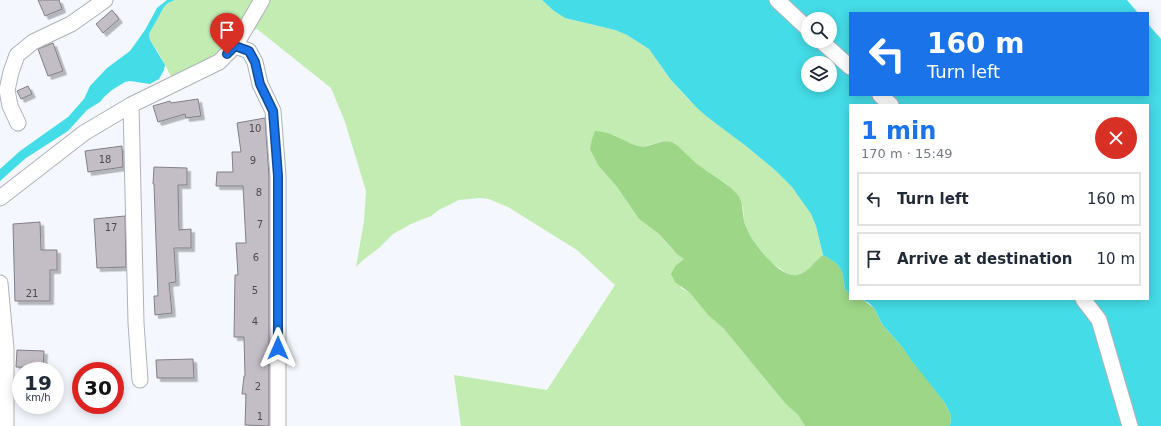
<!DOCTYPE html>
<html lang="en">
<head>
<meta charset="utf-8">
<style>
	body { margin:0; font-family:"DejaVu Sans",sans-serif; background:#f2f2f3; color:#1f2937; height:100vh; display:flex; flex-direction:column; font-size:15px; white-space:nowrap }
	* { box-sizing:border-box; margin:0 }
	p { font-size:13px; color:#747a83 }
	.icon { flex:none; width:22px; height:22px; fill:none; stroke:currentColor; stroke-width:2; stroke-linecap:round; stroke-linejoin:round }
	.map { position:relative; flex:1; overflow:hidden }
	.details { position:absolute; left:849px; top:104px; width:300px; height:196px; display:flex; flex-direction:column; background:#fff; border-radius:0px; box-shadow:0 2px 10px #0003 }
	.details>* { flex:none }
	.banner { position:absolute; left:849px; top:12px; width:300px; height:84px; border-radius:0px; box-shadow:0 2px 10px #0003; background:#1a73e8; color:#fff; overflow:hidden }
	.controls { position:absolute; left:801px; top:12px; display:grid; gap:8px }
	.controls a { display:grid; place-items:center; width:36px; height:36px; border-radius:50%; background:#fff; box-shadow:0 2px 10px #0003; font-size:20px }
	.speed { position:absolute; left:12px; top:362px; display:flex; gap:8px; font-size:20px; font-weight:700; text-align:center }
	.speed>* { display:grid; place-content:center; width:52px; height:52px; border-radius:50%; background:#fff; box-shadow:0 2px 10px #0003; line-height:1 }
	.speed small { font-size:10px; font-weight:400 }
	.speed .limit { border:6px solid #d22; background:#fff; color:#111 }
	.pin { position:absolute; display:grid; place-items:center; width:34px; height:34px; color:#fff; margin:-41px -17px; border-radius:50% 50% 50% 0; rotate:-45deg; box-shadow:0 0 4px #0007 }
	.pin .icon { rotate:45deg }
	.me { position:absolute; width:44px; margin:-22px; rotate:0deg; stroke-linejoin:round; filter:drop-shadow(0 0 3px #0008) }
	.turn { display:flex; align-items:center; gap:14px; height:84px; padding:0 12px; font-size:18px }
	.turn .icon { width:52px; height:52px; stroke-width:2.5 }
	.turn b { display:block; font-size:28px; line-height:34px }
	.round { display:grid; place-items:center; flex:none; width:42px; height:42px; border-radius:21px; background:#f2f2f3 }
	.summary { display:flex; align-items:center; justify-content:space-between; height:68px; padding:0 12px }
	h1 { font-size:24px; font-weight:800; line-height:30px; color:#1a73e8 }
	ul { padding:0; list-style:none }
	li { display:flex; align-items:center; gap:12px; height:54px; margin:0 8px 6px; padding:0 4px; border:2px solid #e0e1e3; border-radius:0px }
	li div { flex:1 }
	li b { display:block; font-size:15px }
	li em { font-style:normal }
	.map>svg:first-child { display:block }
	.green { fill:#c2ecb2 }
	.forest { fill:#9cd686 }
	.water { fill:#44dce7; fill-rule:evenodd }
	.building { fill:#c3bdc5; stroke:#837e86; filter:url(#shadow) }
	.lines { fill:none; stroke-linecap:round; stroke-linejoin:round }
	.minor-casing { stroke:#aeb2ba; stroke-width:17 }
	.minor { stroke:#fff; stroke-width:15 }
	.route-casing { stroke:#114b97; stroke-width:10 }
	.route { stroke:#1a73e8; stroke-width:7 }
	.labels { text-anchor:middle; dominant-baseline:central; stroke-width:3; stroke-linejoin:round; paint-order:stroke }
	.number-label { font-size:10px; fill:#4b4b4e }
</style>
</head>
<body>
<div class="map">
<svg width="1161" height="426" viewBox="0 0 1161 426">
	<defs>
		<filter id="shadow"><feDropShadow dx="3.5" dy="3.5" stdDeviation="0" flood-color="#0004"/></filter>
	</defs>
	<rect width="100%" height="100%" fill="#f4f8fe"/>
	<path class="green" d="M 175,0 L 542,0 L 554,11 L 565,18 L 615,30 L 627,35 L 649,49 L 671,80 L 688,99 L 706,116 L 736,138 L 775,170 L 792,187 L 811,214 L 816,226 L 823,255 L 817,260 L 808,271 L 794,276 L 788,274 L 769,261 L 755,243 L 746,229 L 744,221 L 743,207 L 727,184 L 703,169 L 671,142 L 662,142 L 641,147 L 622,140 L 614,135 L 594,157 L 604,172 L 617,187 L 639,219 L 659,234 L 671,248 L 684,259 L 676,265 L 681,288 L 690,293 L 708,315 L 724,329 L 786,403 L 798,415 L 805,426 L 461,426 L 454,375 L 547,390 L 615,285 L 577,250 L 508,207 L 489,199 L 479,198 L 459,200 L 439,210 L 431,216 L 411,224 L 393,234 L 379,248 L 363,260 L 356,267 L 364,221 L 366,191 L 345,122 L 331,88 L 257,29 L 173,80 L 158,52 L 150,40 L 149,34 L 164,7 L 168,3 Z"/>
	<path class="forest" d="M 595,131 C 613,132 622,141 638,146 C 648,149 660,139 671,142 C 675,143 680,148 683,151 C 690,157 696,164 704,169 C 715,177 726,182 736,193 C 745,202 741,215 746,227 C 751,241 780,279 797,275 C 810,272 812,263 823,255 C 843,266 842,267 845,289 L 850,294 L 850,299 L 863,300 L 874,308 L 882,324 L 903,348 L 945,403 L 951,416 L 950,426 L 805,426 L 798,415 L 786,404 L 724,329 L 708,315 L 690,293 L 675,282 L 671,274 L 676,265 L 684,259 L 677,254 L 659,234 L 639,219 L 617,187 L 598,165 L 590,149 L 592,139 Z"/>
	<path class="water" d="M 167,0 L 175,0 L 168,3 L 164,7 L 149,34 L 150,40 L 165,65 L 164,70 L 159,79 L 150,84 L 130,81 L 125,82 L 112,90 L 104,97 L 100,102 L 87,110 L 68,131 L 26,158 L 0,181 L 0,169 L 20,151 L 68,117 L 84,99 L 90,86 L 107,68 L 130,51 L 145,30 L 157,8 Z
		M 542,0 L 1127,0 L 1138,13 L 850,13 L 850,95 L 1148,95 L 1148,24 L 1161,39 L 1161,426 L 950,426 L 951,416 L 945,403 L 912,361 L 903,348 L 882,324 L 874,308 L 869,303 L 861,299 L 1148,299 L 1148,105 L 850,105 L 850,294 L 845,289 C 842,268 843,266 823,255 L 816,226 L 811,214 L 792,187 L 775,170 L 746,146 L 706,116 L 696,107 L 671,80 L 649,49 L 627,35 L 615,30 L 565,18 L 554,11 ZM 808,19 L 830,19 L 830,41 L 808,41 ZM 808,63 L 830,63 L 830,85 L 808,85 Z"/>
	<path class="building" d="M 38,0 L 59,0 L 62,9 L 45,16 Z
		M 112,10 L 119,19 L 103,33 L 96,24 Z
		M 53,43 L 63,71 L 48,76 L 38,49 Z
		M 28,86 L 32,94 L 21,99 L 17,91 Z
		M 198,99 L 201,116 L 186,118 L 185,114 L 158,122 L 153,106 L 170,101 L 171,103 Z
		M 265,118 L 269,176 L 269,426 L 245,425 L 246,394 L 242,394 L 244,376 L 245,376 L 244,337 L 234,337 L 235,275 L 238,275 L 236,243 L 246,243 L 243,186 L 216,186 L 217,172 L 233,172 L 232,152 L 241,152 L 237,123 Z
		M 122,146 L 123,167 L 88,172 L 85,151 Z
		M 154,167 L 187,168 L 187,185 L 178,185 L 179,230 L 191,229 L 191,248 L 174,248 L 176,282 L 169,283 L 172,313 L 155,315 L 154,296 L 158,296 L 154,184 L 153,184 Z
		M 125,216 L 126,267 L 97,268 L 94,219 Z
		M 40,222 L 41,250 L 57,250 L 57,270 L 50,270 L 50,301 L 15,301 L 13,224 Z
		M 17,350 L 44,351 L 43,368 L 16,367 Z
		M 193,359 L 194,378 L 157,378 L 156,360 Z"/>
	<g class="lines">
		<defs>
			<path id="minor" d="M 777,0 L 808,29
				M 821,41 L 850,67
				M 235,46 L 262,0
				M 880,95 L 891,105
				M 131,105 L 136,323 L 140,380
				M 18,123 L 10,106 L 7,90 L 11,72 L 17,55 L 33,42 L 71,24 L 105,0
				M 0,198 L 84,133 L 131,105 L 219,62 L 235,46 L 249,51 L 255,62 L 260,84 L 273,111 L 278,176 L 278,426
				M 0,283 L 6,349 L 6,426
				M 1083,299 L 1099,320 L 1130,426"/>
		</defs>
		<use href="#minor" class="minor-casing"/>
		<use href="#minor" class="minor"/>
	</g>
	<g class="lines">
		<defs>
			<path id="route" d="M 227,54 L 235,46 L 249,51 L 255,62 L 260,84 L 273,111 L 278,176 L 278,348"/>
		</defs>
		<use href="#route" class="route-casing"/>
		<use href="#route" class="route"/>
	</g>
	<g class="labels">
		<g class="number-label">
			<text x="255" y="128">10</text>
			<text x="105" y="159">18</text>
			<text x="253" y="160">9</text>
			<text x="259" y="192">8</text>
			<text x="260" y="224">7</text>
			<text x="111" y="227">17</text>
			<text x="256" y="257">6</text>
			<text x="255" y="290">5</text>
			<text x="32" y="293">21</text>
			<text x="255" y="321">4</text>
			<text x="258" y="386">2</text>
			<text x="260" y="416">1</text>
		</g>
	</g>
</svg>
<div class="controls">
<a><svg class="icon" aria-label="search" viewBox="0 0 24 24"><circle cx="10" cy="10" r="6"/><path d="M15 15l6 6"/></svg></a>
<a><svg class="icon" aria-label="layers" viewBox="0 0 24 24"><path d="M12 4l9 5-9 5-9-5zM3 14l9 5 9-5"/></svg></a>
</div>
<div class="speed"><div>19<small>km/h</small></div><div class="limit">30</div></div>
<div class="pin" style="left:227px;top:54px;background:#d93025"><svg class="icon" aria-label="arrive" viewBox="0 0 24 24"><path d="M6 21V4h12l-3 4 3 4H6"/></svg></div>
<svg class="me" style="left:278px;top:348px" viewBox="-20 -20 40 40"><path d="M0-17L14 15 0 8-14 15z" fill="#1a73e8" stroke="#fff" stroke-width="4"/></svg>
<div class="banner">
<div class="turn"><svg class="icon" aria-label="left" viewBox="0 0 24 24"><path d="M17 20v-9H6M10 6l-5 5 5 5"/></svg><div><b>160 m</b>Turn left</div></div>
</div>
<section class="details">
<div class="summary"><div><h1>1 min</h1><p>170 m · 15:49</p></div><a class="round" style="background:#d93025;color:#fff"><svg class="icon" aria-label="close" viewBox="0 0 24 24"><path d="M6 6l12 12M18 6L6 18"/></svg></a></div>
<ul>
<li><svg class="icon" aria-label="left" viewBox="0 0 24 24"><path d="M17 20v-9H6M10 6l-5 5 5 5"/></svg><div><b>Turn left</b></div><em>160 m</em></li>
<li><svg class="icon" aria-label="arrive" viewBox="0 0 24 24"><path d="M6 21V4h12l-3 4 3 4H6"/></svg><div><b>Arrive at destination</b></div><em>10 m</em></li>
</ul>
</section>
</div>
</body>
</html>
